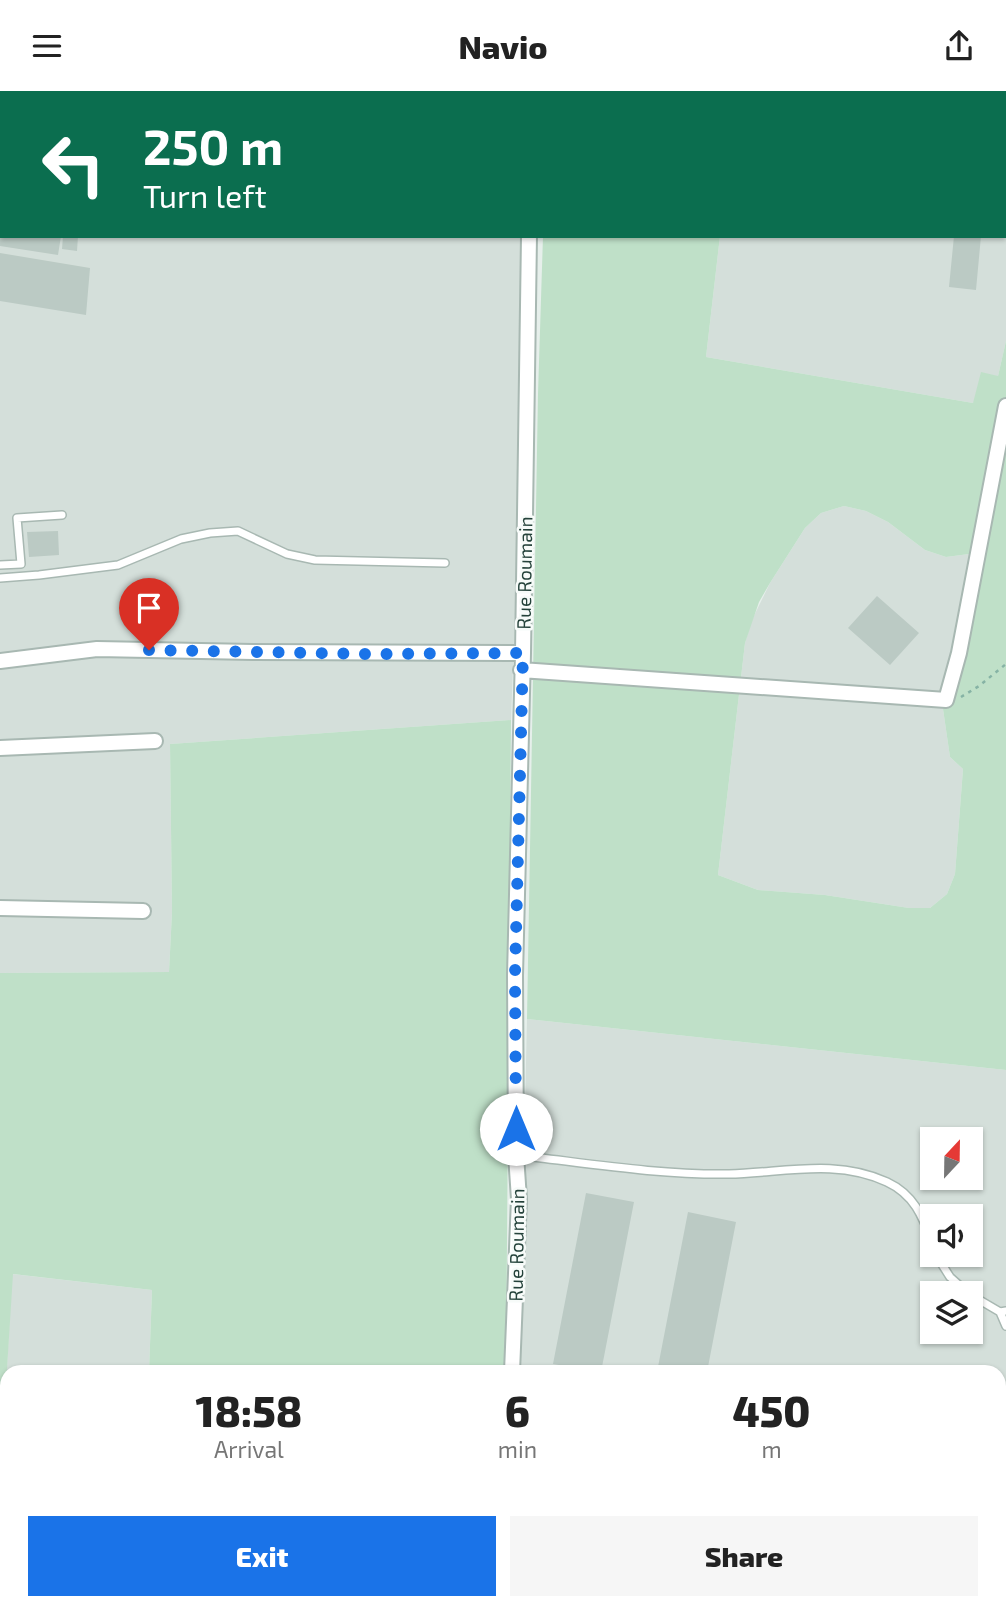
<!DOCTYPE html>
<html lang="en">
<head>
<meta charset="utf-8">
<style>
	body { margin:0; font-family:"Exo 2",sans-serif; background:#f6f6f6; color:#222; height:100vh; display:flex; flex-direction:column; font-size:26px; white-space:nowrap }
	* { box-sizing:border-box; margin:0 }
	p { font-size:23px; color:#767676 }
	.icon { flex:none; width:38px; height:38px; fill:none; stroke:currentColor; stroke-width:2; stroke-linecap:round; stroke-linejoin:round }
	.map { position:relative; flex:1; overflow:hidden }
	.details { position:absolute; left:0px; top:1274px; width:1006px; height:245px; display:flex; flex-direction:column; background:#fff; border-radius:21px 21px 0 0; box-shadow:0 2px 5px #0004 }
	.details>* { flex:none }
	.guide { position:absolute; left:0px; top:0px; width:1006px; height:147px; box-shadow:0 2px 5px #0004; background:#0b6e4f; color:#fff; overflow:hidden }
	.needle { width:46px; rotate:22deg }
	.fabs { position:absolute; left:920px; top:1036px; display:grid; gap:14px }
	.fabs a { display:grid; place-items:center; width:63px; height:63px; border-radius:0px; background:#fff; box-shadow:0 2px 5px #0004; font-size:35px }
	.pin { position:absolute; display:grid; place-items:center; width:60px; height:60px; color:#fff; margin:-72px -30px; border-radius:50% 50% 50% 0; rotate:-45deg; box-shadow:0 0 7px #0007 }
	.pin .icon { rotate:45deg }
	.me { position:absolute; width:77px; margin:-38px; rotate:0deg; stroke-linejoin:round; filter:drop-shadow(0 0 5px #0008) }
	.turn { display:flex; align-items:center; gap:24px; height:147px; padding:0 28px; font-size:32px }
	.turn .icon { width:91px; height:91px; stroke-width:2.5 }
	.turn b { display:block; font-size:49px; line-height:60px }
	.eta { display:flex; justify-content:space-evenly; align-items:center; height:119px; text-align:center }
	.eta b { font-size:42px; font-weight:800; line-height:49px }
	.cta { display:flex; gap:14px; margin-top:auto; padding:14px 28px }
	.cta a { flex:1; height:80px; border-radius:0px; background:#1a73e8; color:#fff; font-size:28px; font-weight:800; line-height:80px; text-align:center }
	.cta a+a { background:#f6f6f6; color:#222 }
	header { display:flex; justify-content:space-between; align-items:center; height:91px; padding:0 28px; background:#fff; font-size:32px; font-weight:800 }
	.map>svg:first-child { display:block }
	.built { fill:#d4dfda; fill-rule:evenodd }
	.green { fill:#bfe0c8; fill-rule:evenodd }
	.building { fill:#bbcac4 }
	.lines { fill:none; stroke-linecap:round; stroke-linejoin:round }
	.lane-casing { stroke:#a8b8b2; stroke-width:10 }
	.street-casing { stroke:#a8b8b2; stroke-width:18 }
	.path { stroke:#86b3a5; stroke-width:2.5; stroke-dasharray:3.5 5; stroke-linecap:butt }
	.lane { stroke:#fff; stroke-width:7 }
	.street { stroke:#fff; stroke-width:14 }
	.route { stroke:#1a73e8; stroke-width:12; stroke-dasharray:0 21.6 }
	.labels { text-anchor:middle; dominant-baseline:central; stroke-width:5; stroke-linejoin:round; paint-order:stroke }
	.street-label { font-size:19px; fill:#24423a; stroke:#f7fbf9 }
</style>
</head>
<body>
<header><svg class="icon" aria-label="menu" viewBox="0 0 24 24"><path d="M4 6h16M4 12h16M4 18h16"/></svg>Navio<svg class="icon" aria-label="share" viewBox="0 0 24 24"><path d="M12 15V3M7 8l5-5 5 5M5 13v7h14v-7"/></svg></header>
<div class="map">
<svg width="1006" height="1519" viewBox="0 0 1006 1519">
	<rect width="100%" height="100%" fill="#e6efeb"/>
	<path class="built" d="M 0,0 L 529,0 L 529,2 L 2,2 L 2,145 L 526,145 L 523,311 L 511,629 L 170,653 L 172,821 L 169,881 L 0,882 Z
		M 736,0 L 1006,0 L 1006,250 L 998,285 L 973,312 L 706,266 L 720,145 L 1004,145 L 1004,2 L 736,2 Z
		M 844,415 L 866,420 L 888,431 L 925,459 L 946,466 L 969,463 L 943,618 L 950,666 L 963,678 L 955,783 L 947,803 L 930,817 L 909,817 L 825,804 L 758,799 L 718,784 L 745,552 L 751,531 L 770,492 L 805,437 L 821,422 Z
		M 527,928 L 1006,979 L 1006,1373 L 999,1371 L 999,1281 L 519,1281 ZM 933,1048 L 971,1048 L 971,1087 L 933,1087 ZM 933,1125 L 971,1125 L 971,1164 L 933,1164 ZM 933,1202 L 971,1202 L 971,1241 L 933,1241 Z
		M 12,1183 L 152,1199 L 149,1281 L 7,1281 L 7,1512 L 503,1512 L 502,1519 L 0,1519 L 0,1294 L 6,1294 Z"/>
	<path class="green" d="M 548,0 L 736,0 L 736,2 L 548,2 Z
		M 543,145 L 720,145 L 706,266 L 973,312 L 981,281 L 998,285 L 1006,250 L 1006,979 L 527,928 L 538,303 ZM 844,415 L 866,420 L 888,431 L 925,459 L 946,466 L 969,463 L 943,618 L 950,666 L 963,678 L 955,783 L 947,803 L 930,817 L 909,817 L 825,804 L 758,799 L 718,784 L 745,552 L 759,511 L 770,492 L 805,437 L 821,422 Z
		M 511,629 L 506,1281 L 149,1281 L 152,1199 L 13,1183 L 6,1294 L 0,1294 L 0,882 L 169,881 L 172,821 L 170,653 Z"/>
	<path class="building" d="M 0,145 L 61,145 L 58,164 L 0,155 Z
		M 63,145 L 78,145 L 77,160 L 62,158 Z
		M 954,145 L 981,145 L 976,199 L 949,196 Z
		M 0,162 L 90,177 L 86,224 L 0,210 Z
		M 58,440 L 59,464 L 29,466 L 27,441 Z
		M 877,505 L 919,542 L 890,574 L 848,537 Z
		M 586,1102 L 634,1111 L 601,1281 L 553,1273 Z
		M 688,1121 L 736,1131 L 707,1281 L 657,1281 Z
		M 0,1316 L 7,1316 L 7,1438 L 0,1438 Z
		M 170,1512 L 293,1512 L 293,1519 L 170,1519 Z
		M 363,1512 L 486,1512 L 486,1519 L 363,1519 Z"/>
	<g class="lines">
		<defs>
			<path id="lane" d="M 0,474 L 21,473 L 17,427 L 62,424
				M 0,487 L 39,484 L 118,474 L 181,448 L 210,442 L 238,440 L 287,463 L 315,469 L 445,472
				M 516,1064 C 587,1072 658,1084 729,1083 C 782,1082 836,1067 887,1091 C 915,1104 923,1127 933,1153
				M 936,1164 L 950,1186 L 968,1202
				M 971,1204 L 1000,1221 L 1006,1220
				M 1000,1221 L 1006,1235
				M 0,1313 L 7,1313"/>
			<path id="street" d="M 1000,0 L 1001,2
				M 532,2 L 532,0
				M 1004,22 L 1006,29
				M 0,570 L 97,558 L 253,561 L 523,562
				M 521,579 L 946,609 L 959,562 L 1006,315
				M 0,657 L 155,650
				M 0,817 L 143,820
				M 512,1281 L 519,1108 L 516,1064 L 515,884 L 523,562 L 529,145
				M 999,1463 L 1006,1442
				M 0,1467 L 7,1467
				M 505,1519 L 506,1512
				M 546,1519 L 546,1512
				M 948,1519 L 951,1512
				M 982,1519 L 984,1512"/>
		</defs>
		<use href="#lane" class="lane-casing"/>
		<use href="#street" class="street-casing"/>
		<path class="path" d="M 33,0 L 34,2
			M 961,606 L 979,595 L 1006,573
			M 754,1512 L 758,1519
			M 769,1512 L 781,1519
			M 763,1519 L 764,1512"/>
		<use href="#lane" class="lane"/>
		<use href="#street" class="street"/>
	</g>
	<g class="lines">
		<path class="route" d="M 149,559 L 370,563 L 523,562 L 515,884 L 516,1038"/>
	</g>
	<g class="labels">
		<g class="street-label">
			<text transform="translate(524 482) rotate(-89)">Rue Roumain</text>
			<text transform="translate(516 1154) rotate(-89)">Rue Roumain</text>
		</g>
	</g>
</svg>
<div class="fabs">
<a><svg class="needle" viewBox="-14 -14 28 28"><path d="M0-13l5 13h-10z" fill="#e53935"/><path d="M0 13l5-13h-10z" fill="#767676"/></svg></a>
<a><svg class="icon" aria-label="sound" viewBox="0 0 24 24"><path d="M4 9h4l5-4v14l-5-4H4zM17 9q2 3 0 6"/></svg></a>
<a><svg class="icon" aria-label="layers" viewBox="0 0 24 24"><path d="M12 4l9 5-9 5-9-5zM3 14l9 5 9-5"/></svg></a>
</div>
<div class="pin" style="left:149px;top:559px;background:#d93025"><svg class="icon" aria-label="arrive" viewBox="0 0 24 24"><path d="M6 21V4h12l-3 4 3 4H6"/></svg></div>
<svg class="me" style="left:516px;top:1038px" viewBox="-20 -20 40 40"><circle r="19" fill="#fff"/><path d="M0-13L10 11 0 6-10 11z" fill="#1a73e8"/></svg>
<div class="guide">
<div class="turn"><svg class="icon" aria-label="left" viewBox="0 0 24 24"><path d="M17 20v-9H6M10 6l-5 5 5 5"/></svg><div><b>250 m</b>Turn left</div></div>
</div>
<section class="details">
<div class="eta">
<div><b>18:58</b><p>Arrival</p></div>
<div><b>6</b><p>min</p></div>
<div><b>450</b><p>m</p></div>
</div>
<div class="cta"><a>Exit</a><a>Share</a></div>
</section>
</div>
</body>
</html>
